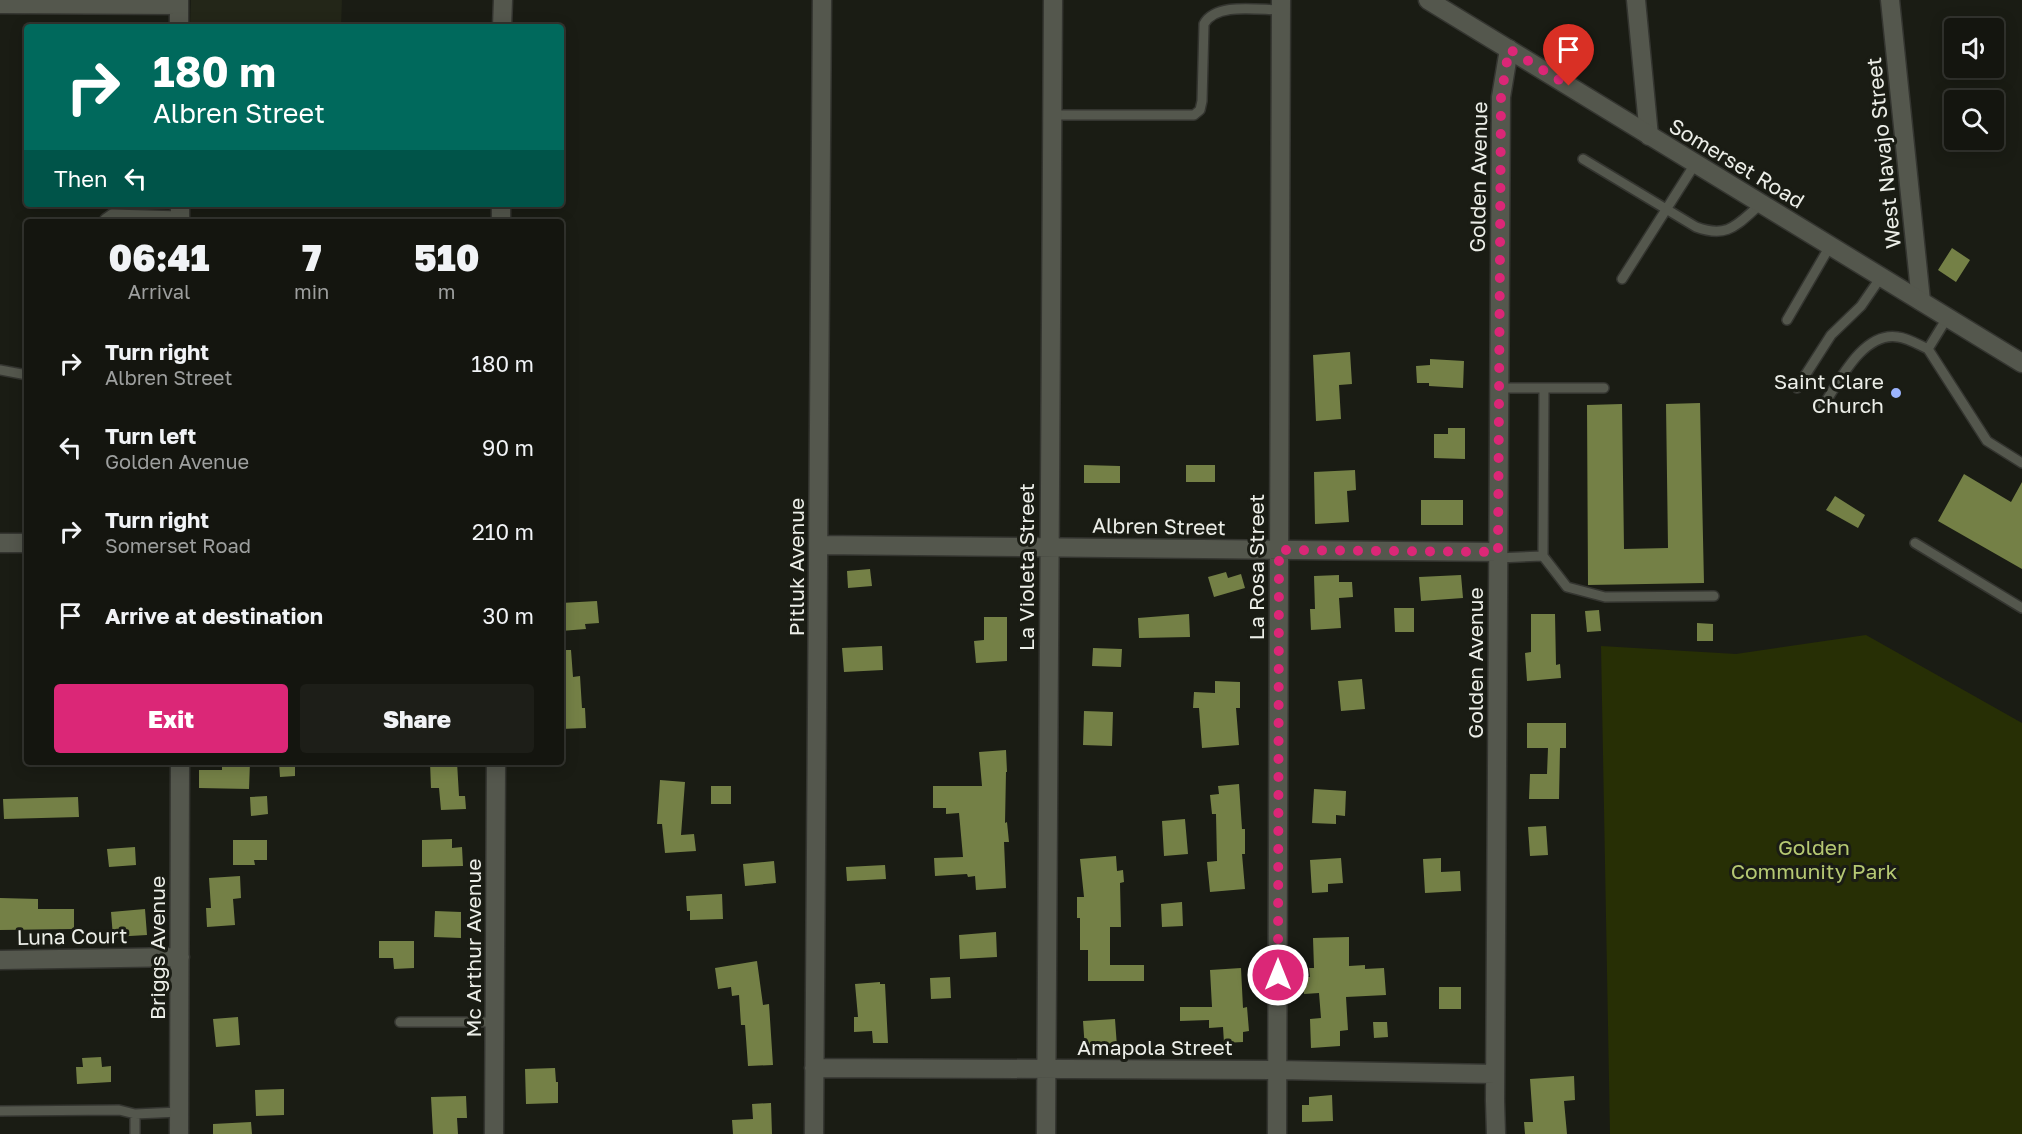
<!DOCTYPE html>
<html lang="en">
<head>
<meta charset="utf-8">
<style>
	body { margin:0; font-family:"Golos Text",sans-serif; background:#1d1e18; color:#f1f3f6; height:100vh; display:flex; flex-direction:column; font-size:22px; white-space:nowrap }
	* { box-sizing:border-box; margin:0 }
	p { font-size:20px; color:#9d9f9e }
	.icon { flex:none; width:33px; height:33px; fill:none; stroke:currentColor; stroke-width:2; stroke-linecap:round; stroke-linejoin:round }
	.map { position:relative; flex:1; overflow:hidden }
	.panel { position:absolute; left:24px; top:219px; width:540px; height:546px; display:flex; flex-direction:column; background:#14150f; border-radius:6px; box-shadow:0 3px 15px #0003,0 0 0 2px #33342f }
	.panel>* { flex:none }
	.hud { position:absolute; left:24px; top:24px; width:540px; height:183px; border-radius:6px; box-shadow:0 3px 15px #0003,0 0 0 2px #33342f; background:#00695c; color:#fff; overflow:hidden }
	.fabs { position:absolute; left:1944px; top:18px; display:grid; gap:12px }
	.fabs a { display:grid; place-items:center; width:60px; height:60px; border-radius:6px; background:#14150f; box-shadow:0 3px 15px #0003,0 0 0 2px #33342f; font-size:30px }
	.pin { position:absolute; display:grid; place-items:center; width:51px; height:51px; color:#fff; margin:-62px -26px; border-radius:50% 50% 50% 0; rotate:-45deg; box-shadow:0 0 6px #0007 }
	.pin .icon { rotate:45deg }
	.me { position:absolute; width:66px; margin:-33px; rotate:0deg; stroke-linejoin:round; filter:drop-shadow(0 0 4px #0008) }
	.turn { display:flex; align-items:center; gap:21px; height:126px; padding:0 30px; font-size:27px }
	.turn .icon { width:78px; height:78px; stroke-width:2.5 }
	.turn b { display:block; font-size:42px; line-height:51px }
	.then { display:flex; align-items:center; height:57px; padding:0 30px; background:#0003; gap:12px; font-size:22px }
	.eta { display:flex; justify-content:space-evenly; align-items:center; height:102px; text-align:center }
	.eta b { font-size:36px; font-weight:800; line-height:42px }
	.action { display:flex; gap:12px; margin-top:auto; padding:12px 30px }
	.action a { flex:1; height:69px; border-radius:6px; background:#db2777; color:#fff; font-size:24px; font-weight:800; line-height:69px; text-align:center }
	.action a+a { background:#1d1e18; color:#f1f3f6 }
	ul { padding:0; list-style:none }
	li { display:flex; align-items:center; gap:18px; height:84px; padding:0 30px }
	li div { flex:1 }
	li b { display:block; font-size:22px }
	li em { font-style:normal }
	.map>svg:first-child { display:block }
	.built { fill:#232618 }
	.green { fill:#272f05 }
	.building { fill:#748046 }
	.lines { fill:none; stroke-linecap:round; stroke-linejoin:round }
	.lane-casing { stroke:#343530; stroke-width:12 }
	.street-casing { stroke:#343530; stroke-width:21 }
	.secondary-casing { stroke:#343530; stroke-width:21 }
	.lane { stroke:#54574d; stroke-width:9 }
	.street { stroke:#54574d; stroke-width:18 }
	.secondary { stroke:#54574d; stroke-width:18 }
	.route { stroke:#db2777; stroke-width:10; stroke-dasharray:0 18 }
	.poi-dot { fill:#9bb4fd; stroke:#1a1c14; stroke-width:2 }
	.labels { text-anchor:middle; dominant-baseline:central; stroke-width:6; stroke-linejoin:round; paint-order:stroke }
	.street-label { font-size:21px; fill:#eceee8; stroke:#1a1c14 }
	.poi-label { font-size:21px; fill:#eceee8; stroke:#1a1c14; text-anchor:end }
	.park-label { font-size:21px; fill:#b6c973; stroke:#1a1c14 }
</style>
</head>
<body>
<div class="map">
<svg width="2022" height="1134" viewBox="0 0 2022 1134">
	<rect width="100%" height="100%" fill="#1a1c14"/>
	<path class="built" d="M 191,0 L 342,0 L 341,27 L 190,27 Z"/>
	<path class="green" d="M 1866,635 L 2022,723 L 2022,1134 L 1610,1134 L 1601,646 L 1736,654 Z"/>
	<path class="building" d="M 1952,248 L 1970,260 L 1956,282 L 1938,270 Z
		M 1350,352 L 1352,384 L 1339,385 L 1341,419 L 1316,421 L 1313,355 Z
		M 1430,359 L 1464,361 L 1463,388 L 1429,386 L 1429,383 L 1417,383 L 1416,366 L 1430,365 Z
		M 1700,403 L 1704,583 L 1588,585 L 1587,405 L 1622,404 L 1624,549 L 1668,548 L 1666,404 Z
		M 1448,428 L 1465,428 L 1465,459 L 1434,458 L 1434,434 L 1448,434 Z
		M 1084,465 L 1120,466 L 1120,483 L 1084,483 Z
		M 1186,465 L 1215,465 L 1215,482 L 1186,482 Z
		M 1355,470 L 1356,490 L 1347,491 L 1349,522 L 1315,524 L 1314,472 Z
		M 1964,474 L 2011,502 L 2022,482 L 2022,569 L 1938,521 Z
		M 1835,496 L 1865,515 L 1858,528 L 1826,510 Z
		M 1421,500 L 1463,500 L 1463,525 L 1421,525 Z
		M 870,569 L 872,586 L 848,588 L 847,571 Z
		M 1226,572 L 1228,578 L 1241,574 L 1245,588 L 1214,597 L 1208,577 Z
		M 1339,575 L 1339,582 L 1352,582 L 1353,597 L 1339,598 L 1341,628 L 1311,630 L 1310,609 L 1315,609 L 1314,576 Z
		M 1461,575 L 1463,598 L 1421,601 L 1419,577 Z
		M 597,601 L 599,623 L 585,624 L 586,629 L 561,631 L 561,603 Z
		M 1394,608 L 1414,608 L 1414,632 L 1395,632 Z
		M 1599,610 L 1601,631 L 1587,632 L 1585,611 Z
		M 1189,614 L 1190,637 L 1139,638 L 1138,618 Z
		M 1531,614 L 1555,614 L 1556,665 L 1560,664 L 1561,678 L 1527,681 L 1525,653 L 1531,652 Z
		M 984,617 L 1007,617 L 1007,661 L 976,663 L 974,641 L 984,640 Z
		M 1697,623 L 1713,624 L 1713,641 L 1697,641 Z
		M 882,646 L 883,670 L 844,672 L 842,648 Z
		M 1093,648 L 1122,649 L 1121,667 L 1092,666 Z
		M 561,650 L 571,650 L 573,677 L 580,676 L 582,708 L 585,708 L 586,728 L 561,729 Z
		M 1362,679 L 1365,709 L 1341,711 L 1338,681 Z
		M 1215,681 L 1240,682 L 1240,708 L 1236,708 L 1239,745 L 1202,748 L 1199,708 L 1193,708 L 1194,692 L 1215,693 Z
		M 1084,711 L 1113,712 L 1112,746 L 1083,745 Z
		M 1527,723 L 1566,723 L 1566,748 L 1560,748 L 1559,799 L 1529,799 L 1530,774 L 1547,774 L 1548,748 L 1527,748 Z
		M 1006,750 L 1007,772 L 1006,772 L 1005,823 L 1007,822 L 1009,842 L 1004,842 L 1006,888 L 976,890 L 975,876 L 968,877 L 967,874 L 935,876 L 934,858 L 963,857 L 959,813 L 946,814 L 946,808 L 933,808 L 933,786 L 982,786 L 979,752 Z
		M 222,762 L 250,762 L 249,789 L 199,788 L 199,770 L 222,770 Z
		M 279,762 L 295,762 L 295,776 L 280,777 Z
		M 430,762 L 457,762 L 459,796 L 465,796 L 466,809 L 441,810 L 439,788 L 431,788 Z
		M 660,780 L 685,782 L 681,835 L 694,834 L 696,851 L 665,853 L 662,824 L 657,824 Z
		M 1239,784 L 1242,829 L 1245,829 L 1245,854 L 1242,854 L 1245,889 L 1210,892 L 1207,862 L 1217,861 L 1216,814 L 1212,814 L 1210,795 L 1219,794 L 1218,786 Z
		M 711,786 L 731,786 L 731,804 L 711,804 Z
		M 1314,789 L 1346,791 L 1345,816 L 1336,815 L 1336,824 L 1312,823 Z
		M 267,796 L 268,814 L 251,816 L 250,797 Z
		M 78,797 L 79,817 L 4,819 L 3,799 Z
		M 1185,819 L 1188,854 L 1164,856 L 1162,821 Z
		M 1546,826 L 1548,855 L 1530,856 L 1528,827 Z
		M 452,839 L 452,848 L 462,847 L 463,866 L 422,867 L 422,840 Z
		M 233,840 L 267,840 L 267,860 L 254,860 L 255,865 L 233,865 Z
		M 135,847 L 136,865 L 109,867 L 107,849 Z
		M 1116,856 L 1117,871 L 1123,870 L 1124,882 L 1120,883 L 1121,927 L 1110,927 L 1110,965 L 1144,965 L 1144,981 L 1088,981 L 1088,950 L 1080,950 L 1080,918 L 1077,918 L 1077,897 L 1084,897 L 1080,859 Z
		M 1341,858 L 1343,883 L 1328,884 L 1328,892 L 1312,893 L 1310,860 Z
		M 1441,858 L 1441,872 L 1460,871 L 1461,891 L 1425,893 L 1423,859 Z
		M 774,861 L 776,883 L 745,886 L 743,864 Z
		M 885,865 L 886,879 L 847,881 L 846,867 Z
		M 240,876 L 241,898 L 233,899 L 235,925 L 207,927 L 206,908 L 211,908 L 209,878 Z
		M 722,894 L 723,919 L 690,920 L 690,911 L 687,911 L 686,896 Z
		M 0,898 L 38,899 L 38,909 L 74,909 L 74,929 L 0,930 Z
		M 1182,902 L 1183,926 L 1162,927 L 1161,904 Z
		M 145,909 L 147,935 L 113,937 L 111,912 Z
		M 435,911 L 461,912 L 461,938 L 434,937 Z
		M 996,932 L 997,957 L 960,959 L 959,935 Z
		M 1349,937 L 1349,966 L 1365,965 L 1365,969 L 1384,968 L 1386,995 L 1346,997 L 1348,1030 L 1340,1031 L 1340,1046 L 1311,1048 L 1310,1019 L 1321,1018 L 1319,993 L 1304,994 L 1303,977 L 1310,977 L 1309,968 L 1314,968 L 1313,938 Z
		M 379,941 L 414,941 L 414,968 L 394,969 L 393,958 L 379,958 Z
		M 757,961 L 763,1005 L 769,1004 L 773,1065 L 748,1066 L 745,1025 L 741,1025 L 739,995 L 732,996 L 731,987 L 718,989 L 715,968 Z
		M 1241,968 L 1243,1008 L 1247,1007 L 1249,1031 L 1243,1032 L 1243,1042 L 1224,1043 L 1223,1027 L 1209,1028 L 1209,1020 L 1180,1021 L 1180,1007 L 1212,1007 L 1210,970 Z
		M 950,977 L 951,998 L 931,999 L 930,978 Z
		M 880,982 L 880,984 L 885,984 L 888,1043 L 873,1043 L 872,1031 L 854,1032 L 854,1017 L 858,1017 L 855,984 Z
		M 1439,987 L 1461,987 L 1461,1009 L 1439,1009 Z
		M 238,1017 L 240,1045 L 216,1047 L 213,1019 Z
		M 1115,1019 L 1117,1047 L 1085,1050 L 1083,1021 Z
		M 1373,1022 L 1387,1022 L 1388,1037 L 1374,1038 Z
		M 101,1057 L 102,1067 L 111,1066 L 111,1082 L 77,1084 L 76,1067 L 83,1067 L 82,1058 Z
		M 555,1068 L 556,1082 L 558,1082 L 558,1103 L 526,1104 L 525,1069 Z
		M 1574,1076 L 1575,1100 L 1564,1101 L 1567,1134 L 1525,1134 L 1524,1122 L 1533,1122 L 1530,1079 Z
		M 284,1089 L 284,1115 L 256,1116 L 255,1090 Z
		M 1332,1095 L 1333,1121 L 1302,1122 L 1302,1105 L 1309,1105 L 1309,1097 Z
		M 466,1096 L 467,1118 L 457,1118 L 458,1134 L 433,1134 L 431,1097 Z
		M 771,1103 L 772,1134 L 733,1134 L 732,1120 L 753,1119 L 752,1104 Z
		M 251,1122 L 252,1134 L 213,1134 L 213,1124 Z"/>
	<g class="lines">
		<defs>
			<path id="lane" d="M 1052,115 L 1194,115 L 1200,110 L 1202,101 L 1204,24 C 1216,2 1258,10 1281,10
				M 1583,159 L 1696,227 C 1729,239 1737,224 1761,204
				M 105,222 L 105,219 L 112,214 L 180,216
				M 1622,279 L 1695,164
				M 1947,318 L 1928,349 L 1987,441 L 2022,463
				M 1787,320 L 1830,246
				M 0,370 L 27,375
				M 1544,388 L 1604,388
				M 1797,388 L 1831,335 L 1861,306 L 1881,277
				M 1821,409 C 1838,384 1862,331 1898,337 C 1908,338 1919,345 1928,349
				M 1915,543 L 2022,608
				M 1543,556 L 1567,587 L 1605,597 L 1714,596
				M 1498,558 L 1543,556 L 1544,388 L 1499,388
				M 400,1022 L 495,1022
				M 0,1111 L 119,1110 L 135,1114 L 179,1112
				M 135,1114 L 135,1134"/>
			<path id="street" d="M 179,0 L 179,27
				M 1636,0 L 1649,136
				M 1890,0 L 1921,301
				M 0,4 L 179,5
				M 502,27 L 503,0
				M 180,204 L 180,222
				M 501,222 L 501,204
				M 0,543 L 27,543
				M 818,545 L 1498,552
				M 0,960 L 180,957
				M 814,1068 L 1278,1070 L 1495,1074
				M 179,1134 L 180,762
				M 494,1134 L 496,762
				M 814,1134 L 822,0
				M 1046,1134 L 1053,0
				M 1277,1134 L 1281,0
				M 1496,1134 L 1495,1101 L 1501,97 L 1509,49"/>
			<path id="secondary" d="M 1428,0 L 2022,363"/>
		</defs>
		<use href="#lane" class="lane-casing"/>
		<use href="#street" class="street-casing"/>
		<use href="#secondary" class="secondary-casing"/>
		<use href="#lane" class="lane"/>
		<use href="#street" class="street"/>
		<use href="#secondary" class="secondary"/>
	</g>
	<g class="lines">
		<path class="route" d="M 1278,975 L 1279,550 L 1498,552 L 1501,97 L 1509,49 L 1569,86"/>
	</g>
	<circle class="poi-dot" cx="1896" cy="393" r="6"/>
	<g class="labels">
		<g class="street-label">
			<text transform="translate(1883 153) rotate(-96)">West Navajo Street</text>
			<text transform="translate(1737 163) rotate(31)">Somerset Road</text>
			<text transform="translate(1478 177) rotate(-89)">Golden Avenue</text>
			<text transform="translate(1159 526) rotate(1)">Albren Street</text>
			<text transform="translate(796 567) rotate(-90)">Pitluk Avenue</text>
			<text transform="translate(1026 567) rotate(-90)">La Violeta Street</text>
			<text transform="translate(1256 567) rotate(-90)">La Rosa Street</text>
			<text transform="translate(1475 663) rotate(-90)">Golden Avenue</text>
			<text transform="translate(72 936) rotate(-1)">Luna Court</text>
			<text transform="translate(157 948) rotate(-90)">Briggs Avenue</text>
			<text transform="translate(473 948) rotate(-90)">Mc Arthur Avenue</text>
			<text x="1155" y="1047">Amapola Street</text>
		</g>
		<g class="poi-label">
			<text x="1884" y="381">Saint Clare<tspan x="1884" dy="24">Church</tspan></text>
		</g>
		<g class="park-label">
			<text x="1814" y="847">Golden<tspan x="1814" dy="24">Community Park</tspan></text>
		</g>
	</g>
</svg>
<div class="fabs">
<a><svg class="icon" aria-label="sound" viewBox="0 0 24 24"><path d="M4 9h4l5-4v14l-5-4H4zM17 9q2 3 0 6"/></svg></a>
<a><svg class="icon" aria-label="search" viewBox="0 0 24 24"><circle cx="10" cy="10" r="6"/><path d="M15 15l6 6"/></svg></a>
</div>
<div class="pin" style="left:1569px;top:86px;background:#d93025"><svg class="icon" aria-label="arrive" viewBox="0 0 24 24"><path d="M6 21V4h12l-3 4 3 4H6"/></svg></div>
<svg class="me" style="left:1278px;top:975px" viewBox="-20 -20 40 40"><circle r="17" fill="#db2777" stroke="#fff" stroke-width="3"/><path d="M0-11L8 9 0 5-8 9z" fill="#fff"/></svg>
<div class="hud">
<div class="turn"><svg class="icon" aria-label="right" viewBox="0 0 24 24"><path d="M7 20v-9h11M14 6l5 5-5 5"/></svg><div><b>180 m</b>Albren Street</div></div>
<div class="then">Then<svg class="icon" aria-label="left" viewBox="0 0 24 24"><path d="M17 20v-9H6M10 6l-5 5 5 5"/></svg></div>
</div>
<section class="panel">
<div class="eta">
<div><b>06:41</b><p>Arrival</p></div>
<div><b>7</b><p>min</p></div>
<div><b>510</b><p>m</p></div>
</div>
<ul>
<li><svg class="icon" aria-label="right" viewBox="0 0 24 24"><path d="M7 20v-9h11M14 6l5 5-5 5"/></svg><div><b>Turn right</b><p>Albren Street</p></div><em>180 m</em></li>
<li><svg class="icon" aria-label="left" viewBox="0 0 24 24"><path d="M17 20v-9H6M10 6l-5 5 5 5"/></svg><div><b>Turn left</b><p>Golden Avenue</p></div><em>90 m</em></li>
<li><svg class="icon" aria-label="right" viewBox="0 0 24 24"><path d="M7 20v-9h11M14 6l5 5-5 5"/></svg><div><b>Turn right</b><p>Somerset Road</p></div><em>210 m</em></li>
<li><svg class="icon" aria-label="arrive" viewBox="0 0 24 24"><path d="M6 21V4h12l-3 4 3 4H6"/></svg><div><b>Arrive at destination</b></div><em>30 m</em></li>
</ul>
<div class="action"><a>Exit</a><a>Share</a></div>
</section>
</div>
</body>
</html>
